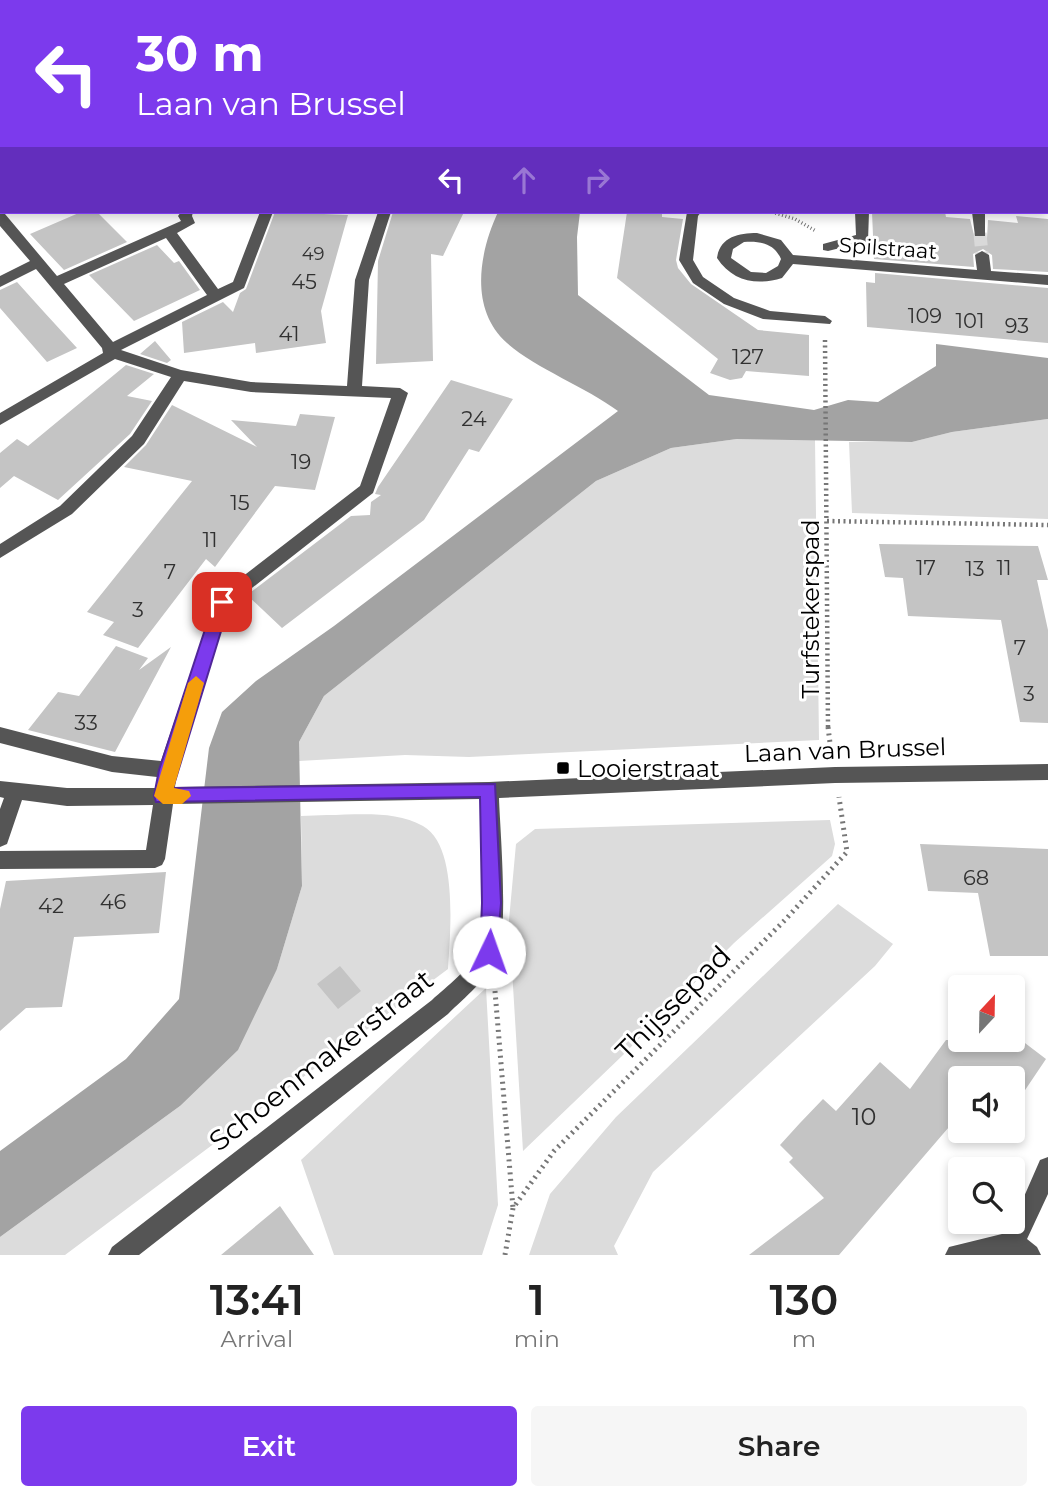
<!DOCTYPE html>
<html lang="en">
<head>
<meta charset="utf-8">
<style>
	body { margin:0; font-family:Montserrat,sans-serif; background:#f6f6f6; color:#222; height:100vh; display:flex; flex-direction:column; font-size:26px; white-space:nowrap }
	* { box-sizing:border-box; margin:0 }
	p { font-size:23px; color:#767676 }
	.icon { flex:none; width:38px; height:38px; fill:none; stroke:currentColor; stroke-width:2; stroke-linecap:round; stroke-linejoin:round }
	.map { position:relative; height:1255px; overflow:hidden }
	.sheet { display:flex; flex-direction:column; background:#fff; flex:1 }
	.sheet>* { flex:none }
	.banner { position:absolute; left:0px; top:0px; width:1048px; height:214px; box-shadow:0 4px 10px #0003; background:#7c3aed; color:#fff; overflow:hidden }
	.needle { width:46px; rotate:22deg }
	.buttons { position:absolute; left:948px; top:975px; display:grid; gap:14px }
	.buttons a { display:grid; place-items:center; width:77px; height:77px; border-radius:7px; background:#fff; box-shadow:0 4px 10px #0003; font-size:35px }
	.pin { position:absolute; display:grid; place-items:center; width:60px; height:60px; color:#fff; margin:-30px; border-radius:14px; box-shadow:0 4px 10px #0006 }
	.me { position:absolute; width:77px; margin:-38px; rotate:3deg; stroke-linejoin:round; filter:drop-shadow(0 0 5px #0008) }
	.turn { display:flex; align-items:center; gap:24px; height:147px; padding:0 21px; font-size:32px }
	.turn .icon { width:91px; height:91px; stroke-width:2.5 }
	.turn b { display:block; font-size:49px; line-height:60px }
	.lanes { display:flex; align-items:center; height:66px; padding:0 21px; background:#0003; justify-content:center; gap:35px; direction:ltr }
	.lanes .off { opacity:.35 }
	.eta { display:flex; justify-content:space-evenly; align-items:center; height:119px; text-align:center }
	.eta b { font-size:42px; font-weight:600; line-height:49px }
	.button { display:flex; gap:14px; margin-top:auto; padding:14px 21px }
	.button a { flex:1; height:80px; border-radius:7px; background:#7c3aed; color:#fff; font-size:28px; font-weight:600; line-height:80px; text-align:center }
	.button a+a { background:#f6f6f6; color:#222 }
	.map>svg:first-child { display:block }
	.green { fill:#dcdcdc }
	.water { fill:#a3a3a3 }
	.building { fill:#c4c4c4 }
	.lines { fill:none; stroke-linecap:round; stroke-linejoin:round }
	.minor-tunnel { stroke:#d9d9d9; stroke-width:13; stroke-dasharray:13 6; stroke-linecap:butt }
	.path-far2 { stroke:#777; stroke-width:3.5; stroke-dasharray:1 2.5; stroke-linecap:butt }
	.path-far1 { stroke:#777; stroke-width:4.5; stroke-dasharray:2 3.5; stroke-linecap:butt }
	.path { stroke:#777; stroke-width:5; stroke-dasharray:2 4.5; stroke-linecap:butt }
	.minor { fill:#555; fill-rule:evenodd }
	.route { fill:#7c3aed; stroke:#51269a; stroke-width:2 }
	.slow { fill:#f59e0b }
	.poi-dot { fill:#000; stroke:#fff; stroke-width:2.5 }
	.labels { text-anchor:middle; dominant-baseline:central; stroke-width:6; stroke-linejoin:round; paint-order:stroke }
	.far-number-label { font-size:18px; fill:#313131 }
	.far-street-label { font-size:21px; fill:#000; stroke:#fff }
	.number-label { font-size:21px; fill:#313131 }
	.street-label { font-size:24px; fill:#000; stroke:#fff }
	.poi-label { font-size:24px; fill:#000; stroke:#fff; text-anchor:start }
	.near-number-label { font-size:24px; fill:#313131 }
	.near-street-label { font-size:28px; fill:#000; stroke:#fff }
</style>
</head>
<body>
<div class="map">
<svg width="1048" height="1255" viewBox="0 0 1048 1255">
	<rect width="100%" height="100%" fill="#fff"/>
	<path class="green" d="M 1048,419 L 1048,519 L 852,513 L 849,442 L 912,442 L 952,432 Z
		M 737,439 L 815,440 L 819,740 L 469,757 L 405,755 L 299,761 L 299,742 L 324,696 L 596,481 L 671,448 Z
		M 327,815 C 357,815 395,810 423,826 C 459,846 450,935 448,969 L 65,1255 L 0,1255 L 0,1237 L 180,1106 L 277,969 L 302,886 L 301,816 Z
		M 830,820 L 835,844 L 832,856 L 734,943 L 622,1056 L 523,1151 L 509,920 L 516,844 L 535,829 Z
		M 838,904 L 893,944 L 875,966 L 653,1172 L 614,1246 L 618,1255 L 529,1255 L 550,1194 L 616,1117 Z
		M 486,988 L 498,1205 L 482,1255 L 334,1255 L 301,1160 Z"/>
	<path class="water" d="M 498,212 L 580,212 L 577,237 L 578,295 L 709,395 L 814,410 L 848,400 L 878,402 L 936,366 L 936,344 L 1048,358 L 1048,419 L 952,432 L 912,442 L 737,439 L 671,448 L 596,481 L 324,696 L 299,742 L 302,886 L 277,969 L 238,1050 L 180,1106 L 0,1237 L 0,1151 L 126,1059 L 179,999 L 209,748 L 222,712 L 256,681 L 334,626 L 618,411 C 586,387 535,368 507,343 C 469,309 479,253 498,212 Z"/>
	<path class="building" d="M 81,212 L 97,212 L 127,242 L 64,270 L 30,234 Z
		M 275,212 L 348,215 L 321,311 L 326,343 L 256,353 L 255,343 L 184,353 L 182,322 L 223,302 L 233,312 L 240,293 L 246,289 Z
		M 393,212 L 464,212 L 443,256 L 431,254 L 433,361 L 376,364 L 378,261 Z
		M 627,212 L 662,212 L 662,217 L 683,219 L 676,260 L 678,268 L 691,284 L 758,330 L 809,335 L 809,376 L 746,371 L 742,378 L 730,380 L 710,373 L 718,359 L 617,278 Z
		M 872,212 L 945,212 L 946,217 L 970,219 L 975,239 L 987,238 L 988,220 L 1018,223 L 1016,216 L 1048,219 L 1048,272 L 993,269 L 992,255 L 983,249 L 973,254 L 974,267 L 874,259 Z
		M 157,245 L 174,263 L 179,261 L 200,290 L 134,321 L 89,275 Z
		M 875,273 L 1048,288 L 1048,343 L 867,327 L 866,282 L 875,283 Z
		M 17,282 L 44,312 L 77,348 L 47,362 L 0,308 L 0,290 Z
		M 155,341 L 171,360 L 167,363 L 140,354 Z
		M 126,365 L 154,374 L 127,396 L 152,401 L 130,434 L 58,500 L 14,476 L 0,488 L 0,453 L 17,439 L 28,446 Z
		M 451,380 L 513,399 L 479,452 L 469,449 L 424,520 L 282,628 L 247,595 L 351,516 L 370,515 L 371,502 L 381,495 L 375,494 L 378,487 Z
		M 172,405 L 257,447 L 231,420 L 296,426 L 300,414 L 335,417 L 315,490 L 275,486 L 215,567 L 206,559 L 138,648 L 103,635 L 114,622 L 87,612 L 192,481 L 124,467 L 146,445 Z
		M 879,544 L 1038,546 L 1048,580 L 1037,580 L 1048,630 L 1048,723 L 1020,722 L 1001,620 L 908,616 L 903,578 L 885,577 Z
		M 116,646 L 148,658 L 139,670 L 171,647 L 115,752 L 28,730 L 58,692 L 79,696 Z
		M 920,844 L 1048,849 L 1048,956 L 990,956 L 978,893 L 928,891 Z
		M 166,872 L 159,933 L 74,937 L 62,1007 L 26,1008 L 0,1031 L 0,909 L 6,881 Z
		M 340,966 L 361,991 L 338,1009 L 317,984 Z
		M 946,1040 L 1021,1040 L 1046,1059 L 1013,1108 L 1013,1078 L 961,1078 L 961,1113 L 839,1255 L 749,1255 L 824,1198 L 789,1162 L 793,1158 L 780,1145 L 800,1123 L 823,1099 L 836,1111 L 880,1062 L 910,1089 Z
		M 280,1206 L 314,1255 L 221,1255 Z"/>
	<g class="lines">
		<path class="minor-tunnel" d="M 980,233 L 982,255"/>
		<path class="path-far2" d="M 473,0 L 476,2
			M 275,2 L 278,0
			M 772,212 L 795,219 L 816,231"/>
		<path class="path-far1" d="M 825,340 L 828,729
			M 827,521 L 1048,525"/>
		<path class="path" d="M 828,727 L 831,751
			M 495,991 L 513,1208
			M 505,1255 L 513,1208 L 554,1151 L 785,920 L 847,852 L 839,797"/>
		<path class="minor" d="M 323,0 L 335,0 L 322,2 Z
			M 672,0 L 687,0 L 671,2 Z
			M 840,0 L 855,0 L 856,2 L 842,2 Z
			M 997,0 L 1009,0 L 996,2 Z
			M 2,177 L 2,185 L 0,186 L 0,178 Z
			M 181,212 L 193,212 L 192,216 L 195,223 L 177,233 L 218,289 L 233,282 L 260,212 L 273,212 L 244,288 L 121,350 L 181,370 L 251,382 L 347,386 L 355,280 L 378,212 L 391,212 L 369,280 L 362,386 L 400,388 L 408,393 L 373,493 L 229,606 L 177,770 L 175,787 L 489,782 L 835,767 L 1048,764 L 1048,780 L 835,783 L 499,798 C 500,830 509,932 497,957 C 487,980 465,997 448,1014 L 139,1255 L 108,1255 L 112,1247 L 432,1000 C 447,986 469,970 477,952 C 488,929 480,829 480,799 L 173,804 L 165,859 L 162,865 L 155,868 L 0,869 L 0,851 L 146,850 L 153,805 L 67,806 L 22,800 L 7,844 L 0,847 L 0,809 L 4,798 L 0,797 L 0,781 L 67,788 L 156,788 L 157,777 L 112,772 L 0,743 L 0,727 L 112,756 L 161,761 L 216,597 L 360,486 L 391,398 L 251,392 L 184,381 L 144,444 L 72,514 L 0,558 L 0,544 L 60,506 L 132,436 L 171,377 L 115,359 L 0,425 L 0,413 L 103,353 L 102,348 L 36,269 L 0,287 L 0,276 L 30,261 L 0,226 L 0,213 L 5,214 L 57,276 L 181,221 L 178,216 ZM 166,238 L 207,295 L 113,342 L 64,284 Z
			M 687,212 L 701,212 L 698,216 L 693,260 L 703,277 L 734,298 L 770,311 L 825,316 L 832,321 L 830,324 L 763,319 L 724,304 L 693,283 L 679,260 Z
			M 855,212 L 869,212 L 868,241 L 828,251 L 823,250 L 823,244 L 856,235 Z
			M 972,212 L 985,212 L 985,236 L 975,236 Z
			M 757,233 L 781,240 L 793,255 L 977,270 L 975,255 L 982,251 L 989,255 L 991,271 L 1048,275 L 1048,285 L 793,264 L 782,278 C 756,286 732,281 717,258 C 720,237 738,233 757,233 ZM 744,242 C 760,241 774,243 781,259 L 778,266 L 766,273 L 751,272 L 731,258 L 733,249 Z
			M 1048,1157 L 1048,1194 L 1027,1239 L 1037,1247 L 1041,1255 L 945,1255 L 949,1247 L 1006,1233 L 1013,1222 L 1040,1160 Z"/>
	</g>
	<path class="route" d="M 222,596 L 230,602 L 173,788 L 495,784 L 501,903 L 496,959 L 489,961 L 482,959 L 480,952 L 482,903 L 480,797 L 156,802 L 154,796 L 159,770 L 214,602 Z"/>
	<path class="slow" d="M 196,676 L 204,683 L 174,788 L 189,791 L 191,796 L 182,804 L 163,804 L 154,796 L 188,683 Z"/>
	<rect class="poi-dot" x="556" y="761" width="14" height="14" rx="3.5"/>
	<g class="labels">
		<g class="far-number-label">
			<text x="313" y="254">49</text>
		</g>
		<g class="far-street-label">
			<text transform="translate(888 248) rotate(4)">Spilstraat</text>
		</g>
		<g class="number-label">
			<text x="304" y="281">45</text>
			<text x="925" y="315">109</text>
			<text x="970" y="320">101</text>
			<text x="1017" y="325">93</text>
			<text x="289" y="333">41</text>
			<text x="748" y="356">127</text>
			<text x="474" y="418">24</text>
			<text x="301" y="461">19</text>
			<text x="240" y="502">15</text>
			<text x="210" y="539">11</text>
			<text x="926" y="567">17</text>
			<text x="1004" y="567">11</text>
			<text x="975" y="568">13</text>
			<text x="170" y="571">7</text>
			<text x="138" y="609">3</text>
			<text x="1020" y="647">7</text>
			<text x="1029" y="693">3</text>
			<text x="86" y="722">33</text>
			<text x="976" y="877">68</text>
			<text x="113" y="901">46</text>
			<text x="51" y="905">42</text>
		</g>
		<g class="street-label">
			<text transform="translate(810 609) rotate(-90)">Turfstekerspad</text>
			<text transform="translate(845 750) rotate(-2)">Laan van Brussel</text>
		</g>
		<g class="poi-label">
			<text x="577" y="768">Looierstraat</text>
		</g>
		<g class="near-number-label">
			<text x="864" y="1116">10</text>
		</g>
		<g class="near-street-label">
			<text transform="translate(673 1003) rotate(-45)">Thijssepad</text>
			<text transform="translate(321 1060) rotate(-38)">Schoenmakerstraat</text>
		</g>
	</g>
</svg>
<div class="buttons">
<a><svg class="needle" viewBox="-14 -14 28 28"><path d="M0-13l5 13h-10z" fill="#e53935"/><path d="M0 13l5-13h-10z" fill="#767676"/></svg></a>
<a><svg class="icon" aria-label="sound" viewBox="0 0 24 24"><path d="M4 9h4l5-4v14l-5-4H4zM17 9q2 3 0 6"/></svg></a>
<a><svg class="icon" aria-label="search" viewBox="0 0 24 24"><circle cx="10" cy="10" r="6"/><path d="M15 15l6 6"/></svg></a>
</div>
<div class="pin" style="left:222px;top:602px;background:#d93025"><svg class="icon" aria-label="arrive" viewBox="0 0 24 24"><path d="M6 21V4h12l-3 4 3 4H6"/></svg></div>
<svg class="me" style="left:489px;top:952px" viewBox="-20 -20 40 40"><circle r="19" fill="#fff"/><path d="M0-13L10 11 0 6-10 11z" fill="#7c3aed"/></svg>
<div class="banner">
<div class="turn"><svg class="icon" aria-label="left" viewBox="0 0 24 24"><path d="M17 20v-9H6M10 6l-5 5 5 5"/></svg><div><b>30 m</b>Laan van Brussel</div></div>
<div class="lanes"><svg class="icon" aria-label="left" viewBox="0 0 24 24"><path d="M17 20v-9H6M10 6l-5 5 5 5"/></svg><svg class="icon off" aria-label="ahead" viewBox="0 0 24 24"><path d="M12 20V5M6 11l6-6 6 6"/></svg><svg class="icon off" aria-label="right" viewBox="0 0 24 24"><path d="M7 20v-9h11M14 6l5 5-5 5"/></svg></div>
</div>
</div>
<section class="sheet">
<div class="eta">
<div><b>13:41</b><p>Arrival</p></div>
<div><b>1</b><p>min</p></div>
<div><b>130</b><p>m</p></div>
</div>
<div class="button"><a>Exit</a><a>Share</a></div>
</section>
</body>
</html>
